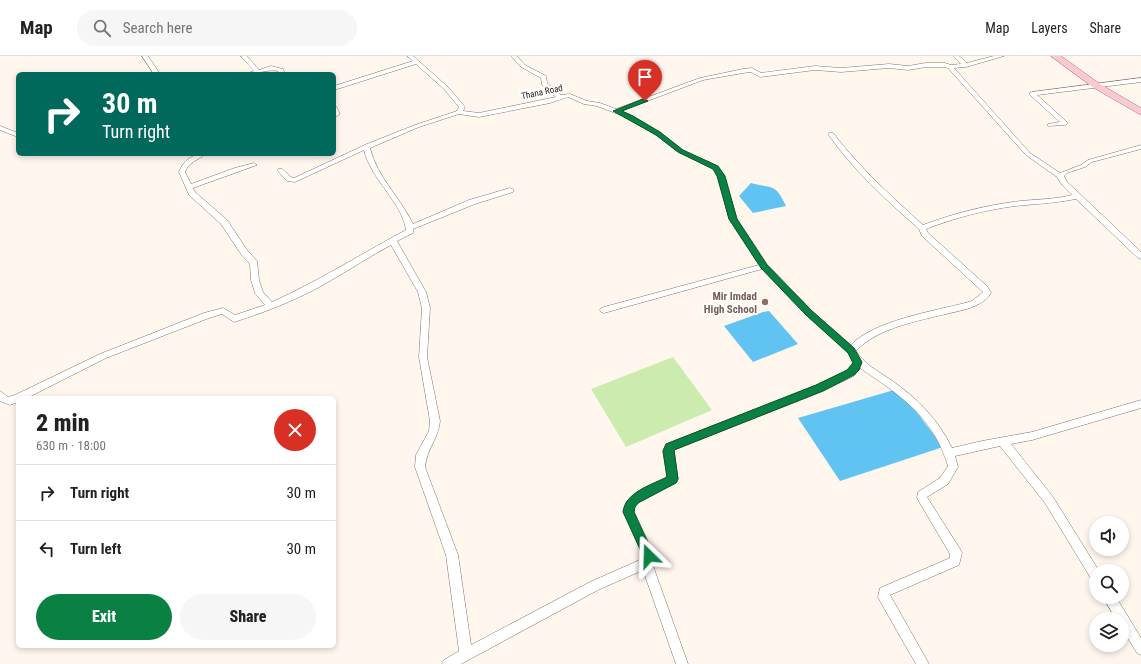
<!DOCTYPE html>
<html lang="en">
<head>
<meta charset="utf-8">
<style>
	body { margin:0; font-family:"Roboto Condensed",sans-serif; background:#f6f6f6; color:#222; height:100vh; display:flex; flex-direction:column; font-size:15px; white-space:nowrap }
	* { box-sizing:border-box; margin:0 }
	p { font-size:13px; color:#767676 }
	.icon { flex:none; width:22px; height:22px; fill:none; stroke:currentColor; stroke-width:2; stroke-linecap:round; stroke-linejoin:round }
	.map { position:relative; flex:1; overflow:hidden }
	.sheet { position:absolute; left:16px; top:340px; width:320px; height:252px; display:flex; flex-direction:column; background:#fff; border-radius:6px; box-shadow:0 2px 6px #0003 }
	.sheet>* { flex:none }
	.hud { position:absolute; left:16px; top:16px; width:320px; height:84px; border-radius:6px; box-shadow:0 2px 6px #0003; background:#00695c; color:#fff; overflow:hidden }
	.buttons { position:absolute; left:1089px; top:460px; display:grid; gap:8px }
	.buttons a { display:grid; place-items:center; width:40px; height:40px; border-radius:50%; background:#fff; box-shadow:0 2px 6px #0003; font-size:20px }
	.pin { position:absolute; display:grid; place-items:center; width:34px; height:34px; color:#fff; margin:-41px -17px; border-radius:50% 50% 50% 0; rotate:-45deg; box-shadow:0 0 4px #0007 }
	.pin .icon { rotate:45deg }
	.me { position:absolute; width:44px; margin:-22px; rotate:338deg; stroke-linejoin:round; filter:drop-shadow(0 0 3px #0008) }
	.turn { display:flex; align-items:center; gap:14px; height:84px; padding:0 20px; font-size:18px }
	.turn .icon { width:52px; height:52px; stroke-width:2.5 }
	.turn b { display:block; font-size:28px; line-height:34px }
	.round { display:grid; place-items:center; flex:none; width:42px; height:42px; border-radius:21px; background:#f6f6f6 }
	.headline { display:flex; align-items:center; justify-content:space-between; height:68px; padding:0 20px }
	h1 { font-size:24px; font-weight:800; line-height:30px }
	.cta { display:flex; gap:8px; margin-top:auto; padding:8px 20px }
	.cta a { flex:1; height:46px; border-radius:24px; background:#0b8043; color:#fff; font-size:16px; font-weight:800; line-height:46px; text-align:center }
	.cta a+a { background:#f6f6f6; color:#222 }
	ul { padding:0; list-style:none }
	li { display:flex; align-items:center; gap:12px; height:56px; padding:0 20px; border-top:1px solid #e0e0e0 }
	li div { flex:1 }
	li b { display:block; font-size:15px }
	li em { font-style:normal }
	header { display:flex; align-items:center; gap:24px; box-sizing:border-box; height:56px; padding:0 20px; background:#fff; border-bottom:1px solid #e0e0e0 }
	header strong { font-size:19px }
	nav { display:flex; gap:22px; margin-inline-start:auto; font-size:14px }
	.search { width:280px; height:36px; background:#f6f6f6; display:flex; align-items:center; gap:10px; box-sizing:border-box; padding:0 14px; border-radius:22px; color:#767676; font-size:15px }
	.map>svg:first-child { display:block }
	.green { fill:#ccebaf }
	.water { fill:#60c3f2 }
	.lines { fill:none; stroke-linecap:round; stroke-linejoin:round }
	.street-casing { stroke:#867362; stroke-width:1 }
	.primary-casing { stroke:#ac757a; stroke-width:1 }
	.street { fill:#fff; fill-rule:evenodd }
	.primary { fill:#facad1; fill-rule:evenodd }
	.route { fill:#0b8043; stroke:#07532c }
	.education-dot { fill:#8d6e63; stroke:#fff; stroke-width:1.5 }
	.labels { text-anchor:middle; dominant-baseline:central; stroke-width:4; stroke-linejoin:round; paint-order:stroke }
	.far-street-label { font-size:9px; fill:#201811; stroke:#fff }
	.education-label { font-size:11px; font-weight:bold; fill:#785e54; stroke:#fff; text-anchor:end }
</style>
</head>
<body>
<header>
<strong>Map</strong>
<div class="search"><svg class="icon" aria-label="search" viewBox="0 0 24 24"><circle cx="10" cy="10" r="6"/><path d="M15 15l6 6"/></svg>Search here</div>
<nav><a>Map</a><a>Layers</a><a>Share</a></nav>
</header>
<div class="map">
<svg width="1141" height="608" viewBox="0 0 1141 608">
	<rect width="100%" height="100%" fill="#fff6ee"/>
	<path class="green" d="M 673,301 L 712,354 L 626,391 L 591,333 Z"/>
	<path class="water" d="M 751,127 C 774,133 775,127 786,150 L 753,157 L 739,140 Z
		M 769,255 L 798,288 L 753,306 L 724,270 L 763,256 Z
		M 894,334 L 916,355 L 943,391 L 840,425 L 798,362 Z"/>
	<g class="lines">
		<defs>
			<path id="street" d="M 142,0 L 148,0 L 160,18 L 154,18 Z
				M 241,0 L 247,0 L 259,14 L 271,10 L 283,13 L 285,18 L 279,18 L 278,15 C 268,13 257,18 246,18 L 254,15 Z
				M 407,0 L 413,0 L 448,31 L 465,51 L 463,55 L 479,57 L 556,41 L 542,29 L 541,22 L 521,11 L 511,0 L 517,0 L 525,9 L 546,20 L 547,27 L 561,39 L 570,38 L 587,45 L 600,47 L 616,53 L 700,22 L 743,13 L 752,12 L 761,17 L 815,10 L 841,12 L 889,8 L 908,10 L 926,7 L 945,7 L 951,9 L 961,8 L 953,0 L 959,0 L 967,7 L 994,0 L 1004,0 L 966,11 L 954,12 L 1030,97 L 1060,117 L 1081,109 L 1088,104 L 1141,89 L 1141,93 L 1092,106 L 1085,111 L 1067,117 L 1064,120 L 1067,126 L 1079,137 L 1141,196 L 1141,203 L 1138,202 L 1076,143 C 1056,147 1036,148 1015,150 C 985,154 954,162 926,173 L 928,177 L 987,230 L 991,236 C 989,244 977,249 970,252 C 936,262 880,268 856,295 C 864,308 878,315 891,324 C 917,342 938,363 952,392 L 982,385 L 1032,376 L 1141,344 L 1141,352 L 1032,384 L 1011,388 L 1053,441 L 1099,515 L 1096,515 L 1096,526 L 1092,524 L 1045,447 L 1000,390 L 955,400 L 958,411 L 948,428 L 927,441 L 960,493 L 962,497 L 959,509 L 890,539 L 929,608 L 916,608 L 880,545 L 878,541 L 880,532 L 950,502 L 950,498 L 917,442 L 918,436 L 940,422 L 948,410 C 933,360 901,340 860,312 L 854,320 L 823,335 L 674,394 L 678,423 L 677,426 L 639,446 L 634,452 L 634,456 L 655,500 L 652,507 L 688,608 L 676,608 L 643,514 L 598,534 L 461,608 L 442,608 L 444,604 L 459,595 L 446,499 L 415,411 L 416,399 L 429,375 L 430,365 L 419,301 L 422,252 L 418,236 L 391,189 C 372,199 354,211 335,222 C 304,241 269,255 234,266 L 222,258 L 209,262 L 106,302 L 27,342 L 18,342 L 18,346 L 10,349 L 0,345 L 0,335 L 8,341 L 15,339 L 100,298 L 204,257 L 223,252 L 235,259 L 265,249 L 255,237 L 251,224 L 250,208 L 241,198 L 221,168 L 189,139 L 179,116 C 183,104 193,98 205,98 C 198,105 189,105 185,116 L 191,128 L 235,112 L 254,107 L 257,109 L 193,132 L 195,136 L 227,164 L 247,194 L 257,205 L 259,224 L 263,236 L 272,246 C 319,225 361,198 406,174 C 402,146 371,124 364,94 L 295,126 L 287,125 L 277,114 L 278,113 L 282,113 L 291,121 L 294,122 L 367,88 L 415,69 L 457,55 L 459,51 L 444,33 L 416,8 L 334,34 L 334,30 L 413,5 ZM 926,11 L 944,11 L 948,12 L 1026,99 L 1057,121 L 1062,129 L 1072,139 C 1053,144 1033,143 1013,146 C 983,150 952,158 923,169 C 891,140 859,111 833,77 L 829,77 L 828,78 C 853,114 886,144 919,173 L 922,180 L 983,236 L 972,245 L 965,247 C 934,255 873,265 851,289 L 812,255 L 767,208 L 737,163 L 724,120 L 717,111 L 682,94 L 660,77 L 632,60 L 621,55 L 703,24 L 743,17 L 751,16 L 760,21 L 815,14 L 841,16 L 889,12 L 908,14 ZM 568,41 L 584,48 L 597,50 L 628,62 L 656,79 L 678,96 L 713,113 L 718,120 L 729,163 L 759,209 L 604,251 L 601,252 L 600,254 L 601,256 L 604,257 L 762,213 L 806,259 L 848,296 L 853,306 L 848,314 L 817,329 L 666,388 L 663,395 L 667,421 C 653,428 624,437 624,456 L 643,500 L 642,503 L 590,526 L 471,589 L 458,499 L 425,411 C 427,392 438,384 440,365 L 427,301 L 430,252 L 426,236 L 397,185 L 413,177 L 413,173 L 475,148 L 513,136 L 514,134 L 510,132 L 469,144 L 413,168 C 400,141 377,121 370,92 L 419,71 L 459,58 L 479,61 L 550,47 Z
				M 1141,22 L 1141,26 L 1037,39 L 1067,66 L 1067,68 L 1065,69 L 1048,70 L 1048,68 L 1060,66 L 1029,38 L 1032,36 Z
				M 334,49 L 336,50 L 340,58 L 334,62 Z
				M 0,70 L 18,77 L 18,81 L 0,74 Z
				M 1103,541 L 1116,541 L 1141,582 L 1141,599 L 1137,597 L 1122,573 L 1122,563 L 1116,563 Z"/>
			<path id="primary" d="M 1051,0 L 1061,0 L 1100,28 L 1141,52 L 1141,59 L 1094,32 Z"/>
		</defs>
		<use href="#street" class="street-casing"/>
		<use href="#primary" class="primary-casing"/>
		<use href="#street" class="street"/>
		<use href="#primary" class="primary"/>
	</g>
	<path class="route" d="M 643,43 L 648,45 L 622,55 L 633,60 L 660,76 L 683,94 L 718,110 L 725,120 L 737,163 L 767,209 L 812,255 L 854,292 L 862,306 L 859,314 L 854,319 L 823,335 L 674,394 L 678,423 L 676,427 L 638,447 L 635,451 L 634,456 L 654,500 L 653,504 L 649,505 L 645,504 L 623,456 C 625,436 652,429 667,421 L 663,395 L 666,388 L 816,329 L 847,314 L 853,307 L 848,297 L 806,259 L 761,212 L 729,163 L 717,120 L 713,113 L 678,96 L 656,79 L 613,55 Z"/>
	<circle class="education-dot" cx="765" cy="246" r="4"/>
	<g class="labels">
		<g class="far-street-label">
			<text transform="translate(542 36) rotate(-12)">Thana Road</text>
		</g>
		<g class="education-label">
			<text x="757" y="240">Mir Imdad<tspan x="757" dy="13">High School</tspan></text>
		</g>
	</g>
</svg>
<div class="buttons">
<a><svg class="icon" aria-label="sound" viewBox="0 0 24 24"><path d="M4 9h4l5-4v14l-5-4H4zM17 9q2 3 0 6"/></svg></a>
<a><svg class="icon" aria-label="search" viewBox="0 0 24 24"><circle cx="10" cy="10" r="6"/><path d="M15 15l6 6"/></svg></a>
<a><svg class="icon" aria-label="layers" viewBox="0 0 24 24"><path d="M12 4l9 5-9 5-9-5zM3 14l9 5 9-5"/></svg></a>
</div>
<div class="pin" style="left:645px;top:45px;background:#d93025"><svg class="icon" aria-label="arrive" viewBox="0 0 24 24"><path d="M6 21V4h12l-3 4 3 4H6"/></svg></div>
<svg class="me" style="left:649px;top:500px" viewBox="-20 -20 40 40"><path d="M0-17L14 15 0 8-14 15z" fill="#0b8043" stroke="#fff" stroke-width="4"/></svg>
<div class="hud">
<div class="turn"><svg class="icon" aria-label="right" viewBox="0 0 24 24"><path d="M7 20v-9h11M14 6l5 5-5 5"/></svg><div><b>30 m</b>Turn right</div></div>
</div>
<section class="sheet">
<div class="headline"><div><h1>2 min</h1><p>630 m · 18:00</p></div><a class="round" style="background:#d93025;color:#fff"><svg class="icon" aria-label="close" viewBox="0 0 24 24"><path d="M6 6l12 12M18 6L6 18"/></svg></a></div>
<ul>
<li><svg class="icon" aria-label="right" viewBox="0 0 24 24"><path d="M7 20v-9h11M14 6l5 5-5 5"/></svg><div><b>Turn right</b></div><em>30 m</em></li>
<li><svg class="icon" aria-label="left" viewBox="0 0 24 24"><path d="M17 20v-9H6M10 6l-5 5 5 5"/></svg><div><b>Turn left</b></div><em>30 m</em></li>
</ul>
<div class="cta"><a>Exit</a><a>Share</a></div>
</section>
</div>
</body>
</html>
